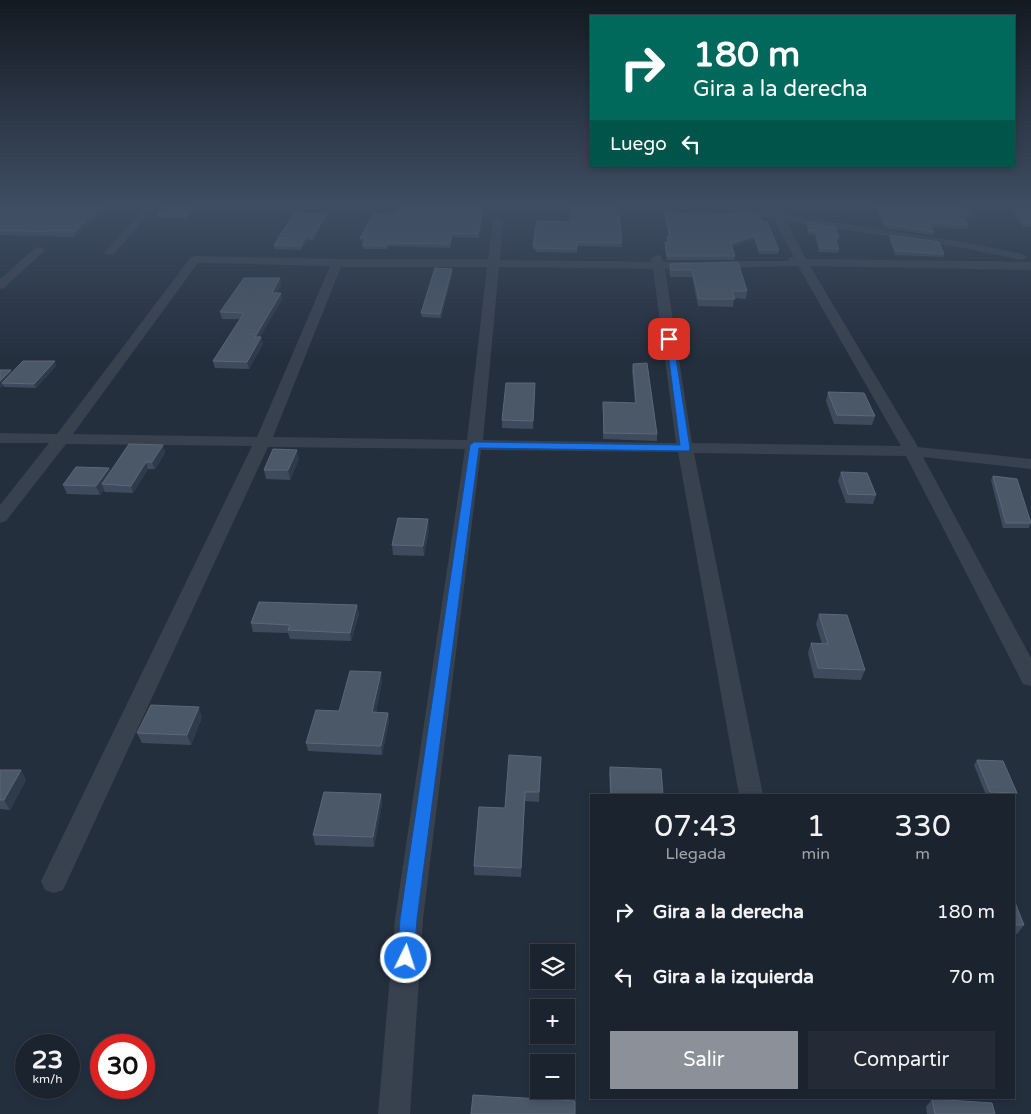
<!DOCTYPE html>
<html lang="es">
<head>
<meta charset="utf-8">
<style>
	body { margin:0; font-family:"Varela Round",sans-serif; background:#242b36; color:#f1f3f6; height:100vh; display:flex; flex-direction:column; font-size:19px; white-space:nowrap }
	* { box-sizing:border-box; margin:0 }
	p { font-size:16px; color:#a0a4aa }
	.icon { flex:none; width:28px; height:28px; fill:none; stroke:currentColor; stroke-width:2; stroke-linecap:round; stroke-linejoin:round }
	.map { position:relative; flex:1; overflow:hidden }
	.sheet { position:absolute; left:590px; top:794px; width:425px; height:305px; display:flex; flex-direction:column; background:#1b232e; border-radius:0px; box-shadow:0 2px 8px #0003,0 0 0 1px #39404a }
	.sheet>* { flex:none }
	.hud { position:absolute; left:590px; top:15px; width:425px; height:152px; border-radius:0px; box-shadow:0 2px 8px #0003,0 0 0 1px #39404a; background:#00695c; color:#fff; overflow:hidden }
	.buttons { position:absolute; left:530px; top:944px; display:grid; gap:10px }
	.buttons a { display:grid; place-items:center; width:45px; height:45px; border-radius:0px; background:#1b232e; box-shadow:0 2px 8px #0003,0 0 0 1px #39404a; font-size:25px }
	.speed { position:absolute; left:15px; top:1034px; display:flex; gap:10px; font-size:25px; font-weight:700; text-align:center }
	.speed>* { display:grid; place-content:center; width:65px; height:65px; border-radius:50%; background:#1b232e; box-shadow:0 2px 8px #0003,0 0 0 1px #39404a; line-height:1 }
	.speed small { font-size:12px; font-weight:400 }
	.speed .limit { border:8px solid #d22; background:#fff; color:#111 }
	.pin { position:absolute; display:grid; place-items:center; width:42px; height:42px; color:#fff; margin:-21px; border-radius:10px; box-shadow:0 2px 8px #0006 }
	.me { position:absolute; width:55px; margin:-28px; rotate:4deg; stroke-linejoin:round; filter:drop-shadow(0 0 4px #0008) }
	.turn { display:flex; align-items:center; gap:18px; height:105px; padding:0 20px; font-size:22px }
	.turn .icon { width:65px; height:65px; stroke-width:2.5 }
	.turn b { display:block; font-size:35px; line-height:42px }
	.then { display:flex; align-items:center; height:48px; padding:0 20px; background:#0003; gap:10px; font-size:19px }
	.eta { display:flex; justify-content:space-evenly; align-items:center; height:85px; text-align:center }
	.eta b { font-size:30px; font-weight:600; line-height:35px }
	.action { display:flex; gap:10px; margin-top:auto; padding:10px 20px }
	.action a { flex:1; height:58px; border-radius:0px; background:#8c9099; color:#fff; font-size:20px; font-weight:600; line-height:58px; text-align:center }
	.action a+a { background:#242b36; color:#f1f3f6 }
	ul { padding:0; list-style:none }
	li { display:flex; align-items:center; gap:15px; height:65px; padding:0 20px }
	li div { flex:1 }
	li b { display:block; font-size:19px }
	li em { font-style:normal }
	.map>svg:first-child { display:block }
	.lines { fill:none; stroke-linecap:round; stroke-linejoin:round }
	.minor { fill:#38414e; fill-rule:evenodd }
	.wall { fill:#3f4b5c }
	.shaded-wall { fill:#2f3b4b }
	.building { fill:#4b5868; stroke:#5c6777 }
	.route { fill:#1a73e8; stroke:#114b97 }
</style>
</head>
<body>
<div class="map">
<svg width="1031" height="1114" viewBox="0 0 1031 1114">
	<rect width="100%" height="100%" fill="#242f3e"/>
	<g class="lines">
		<path class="minor" d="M 149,203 L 159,203 L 114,254 L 106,254 L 104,252 L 106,250 Z
			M 685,203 L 708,203 L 771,212 L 766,203 L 1031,204 L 1031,210 L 778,207 L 782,214 L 969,243 L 1022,254 L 1028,257 L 1022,260 L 969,249 L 786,221 L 806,259 L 1031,262 L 1031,270 L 810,266 L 918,447 L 1031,459 L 1031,469 L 923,457 L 1031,658 L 1031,686 L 1023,684 L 1020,678 L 906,456 L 694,453 L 763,795 L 739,795 L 678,452 L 481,450 L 423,919 L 410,1114 L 378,1114 L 395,919 L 465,449 L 268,447 L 63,890 L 54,893 L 45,890 L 41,881 L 252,446 L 66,444 L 6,521 L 0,523 L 0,505 L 49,443 L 0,443 L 0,433 L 57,434 L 191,257 L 195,256 L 337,259 L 488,259 L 493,221 L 498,218 L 503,221 L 500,260 L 652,262 L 651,258 L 657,255 L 661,256 L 663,262 L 788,261 L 789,258 L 794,257 L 774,219 L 690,206 ZM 198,263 L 330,266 L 257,437 L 73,434 ZM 795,266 L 798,266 L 901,446 L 692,443 L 665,269 ZM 341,267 L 487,267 L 467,440 L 273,437 ZM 499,267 L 653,269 L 676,443 L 483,440 Z
			M 39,247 L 43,248 L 45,250 L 43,252 L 4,288 L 0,289 L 0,279 L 35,248 Z"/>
	</g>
	<path class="wall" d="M 0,203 L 112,203 L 75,237 L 0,235 Z
		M 163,203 L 202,203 L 188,219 L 158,218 L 157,215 L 161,210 L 160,207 Z
		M 485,203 L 479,238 L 452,237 L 450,248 L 388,246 L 387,249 L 363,249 L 362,245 L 364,241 L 361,241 L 360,238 L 395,213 Z
		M 878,206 L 973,214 L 972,217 L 963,217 L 968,225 L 967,229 L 931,227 L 934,232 L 932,235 L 884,228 L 877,210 Z
		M 1014,208 L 1031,208 L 1031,227 L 1023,227 L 1013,212 Z
		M 665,212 L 761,221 L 779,250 L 778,254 L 759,254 L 754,240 L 732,247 L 735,256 L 734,260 L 667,260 L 665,246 L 665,242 L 667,242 L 667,236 L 669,236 L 664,215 Z
		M 327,216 L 314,240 L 307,240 L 301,250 L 274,249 L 274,245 Z
		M 537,221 L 622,243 L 622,247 L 577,246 L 577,253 L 536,252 L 536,250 L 533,250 L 533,246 Z
		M 807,222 L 839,237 L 838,241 L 836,241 L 839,249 L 838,253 L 819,252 L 815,235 L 808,234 L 807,226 Z
		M 890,235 L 944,254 L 943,257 L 895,255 L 889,239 Z
		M 738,262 L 747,291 L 746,299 L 734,298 L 733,307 L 698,306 L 692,277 L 670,277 L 669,271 L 670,264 Z
		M 452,273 L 441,318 L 422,317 L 421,313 Z
		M 280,278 L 281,285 L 276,293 L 281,293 L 282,299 L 260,337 L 263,344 L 249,369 L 215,368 L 213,361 L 240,319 L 222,319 L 220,312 Z
		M 633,364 L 657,434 L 657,441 L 603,439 L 603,402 L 635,403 L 632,371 Z
		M 56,366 L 36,388 L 4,387 L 3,385 L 0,388 L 0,370 L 12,373 Z
		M 535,391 L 533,429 L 502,428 L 502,420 Z
		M 828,392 L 875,416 L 872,425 L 834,424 L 826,401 Z
		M 163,445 L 165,453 L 155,469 L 148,469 L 133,493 L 105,492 L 104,490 L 100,495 L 67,494 L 63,485 L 109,468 L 110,472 Z
		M 299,459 L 290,480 L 266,479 L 264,470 Z
		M 841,472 L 876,495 L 873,504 L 846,503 L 838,481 Z
		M 993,476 L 1031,522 L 1029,528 L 1003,528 L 991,480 Z
		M 429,529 L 424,556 L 393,555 L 392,545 Z
		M 357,605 L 359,614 L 351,641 L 290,639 L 288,633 L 253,632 L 251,623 Z
		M 819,614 L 865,670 L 861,680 L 814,678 L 808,653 L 811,643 L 822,644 L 816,624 Z
		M 382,681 L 376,712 L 388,713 L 389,721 L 382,755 L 308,751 L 306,743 L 339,711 Z
		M 202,717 L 191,745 L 142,743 L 137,733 Z
		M 541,757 L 539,802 L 525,801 L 521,877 L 474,875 L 474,866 Z
		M 977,760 L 1017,793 L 1014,797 L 1014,795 L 986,795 L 974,765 Z
		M 610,767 L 663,795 L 610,795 L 609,775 Z
		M 0,770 L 21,770 L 26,780 L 10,810 L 0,809 Z
		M 381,794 L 382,804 L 374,847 L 315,845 L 313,835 Z
		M 590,859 L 591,860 L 591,920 L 589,920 L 589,869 Z
		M 1014,900 L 1024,925 L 1017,934 L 1014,934 Z
		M 932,1099 L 995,1114 L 927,1114 L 926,1107 Z"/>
	<path class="shaded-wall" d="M 106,203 L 112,203 L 75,237 L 74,232 Z
		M 198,203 L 202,203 L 188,219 L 187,215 Z
		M 484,203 L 485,203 L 479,238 L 478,234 Z
		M 327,213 L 327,216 L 314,240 L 313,236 Z
		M 452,233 L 452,237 L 450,248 L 450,244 Z
		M 306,236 L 307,240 L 301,250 L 301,246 Z
		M 754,236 L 754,240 L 731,248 L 731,244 Z
		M 452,269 L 452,273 L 441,318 L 440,314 Z
		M 280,278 L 281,285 L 273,299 L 272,293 Z
		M 281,293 L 282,299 L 256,344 L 255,337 Z
		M 261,337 L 263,344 L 249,369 L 247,362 Z
		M 55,361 L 56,366 L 36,388 L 34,384 Z
		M 11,370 L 13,374 L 2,383 L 3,385 L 0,388 L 0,381 Z
		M 163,445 L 165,453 L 155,469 L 152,462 Z
		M 297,450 L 299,459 L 290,480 L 288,470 Z
		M 146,462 L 148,469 L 133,493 L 131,486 Z
		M 109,468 L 112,477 L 102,484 L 104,490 L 100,495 L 96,486 Z
		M 428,519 L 429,529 L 424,556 L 423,546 Z
		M 357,605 L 359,614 L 351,641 L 350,633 Z
		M 381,672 L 382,681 L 374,721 L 372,712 Z
		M 199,707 L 202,717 L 191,745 L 187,735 Z
		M 388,713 L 389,721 L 382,755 L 381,746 Z
		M 21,770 L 26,780 L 10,810 L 4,800 Z
		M 381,794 L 382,804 L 374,847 L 373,837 Z"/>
	<path class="building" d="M 0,203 L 106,203 L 74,232 L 0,231 Z
		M 163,203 L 198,203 L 187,215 L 157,215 L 164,207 L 160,207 Z
		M 400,203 L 484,203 L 478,234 L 452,233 L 450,244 L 387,243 L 386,246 L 362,245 L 366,238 L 360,238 L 373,214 L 395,213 Z
		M 582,203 L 618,203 L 622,243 L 577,242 L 577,249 L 536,248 L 536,246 L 533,246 L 537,221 L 570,222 L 570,206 L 582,206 Z
		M 878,206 L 970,208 L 973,214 L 961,213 L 968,225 L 929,223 L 934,232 L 885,224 Z
		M 1014,208 L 1031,208 L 1031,224 L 1024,223 Z
		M 295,212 L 327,213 L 313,236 L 306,236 L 301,246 L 274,245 Z
		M 665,212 L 760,215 L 761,221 L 767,222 L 779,250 L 760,250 L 754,236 L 731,244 L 735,256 L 667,256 L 665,242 L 668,242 L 667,236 L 670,236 Z
		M 807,222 L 835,227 L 839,237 L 835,237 L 839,249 L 820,248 L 816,231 L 809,231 Z
		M 890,235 L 939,242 L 944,254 L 896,251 Z
		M 738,262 L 747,291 L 732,291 L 735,299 L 699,299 L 692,270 L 671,270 L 670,264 Z
		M 435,268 L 452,269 L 440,314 L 421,313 Z
		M 244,278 L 280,278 L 272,293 L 281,293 L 255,337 L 261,337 L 247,362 L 213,361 L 244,313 L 220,312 Z
		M 23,361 L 55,361 L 34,384 L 2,383 Z
		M 647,363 L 657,434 L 604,433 L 603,402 L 636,403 L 633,364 Z
		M 0,370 L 11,370 L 0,381 Z
		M 506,383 L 535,383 L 533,421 L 502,420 Z
		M 828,392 L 864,393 L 875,416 L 837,415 Z
		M 129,444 L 163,445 L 152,462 L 146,462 L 131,486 L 102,484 Z
		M 273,449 L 297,450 L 288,470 L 264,470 Z
		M 76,467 L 109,468 L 96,486 L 63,485 Z
		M 841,472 L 867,473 L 876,495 L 848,494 Z
		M 993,476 L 1017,479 L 1031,523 L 1006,523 Z
		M 398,518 L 428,519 L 423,546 L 392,545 Z
		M 259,602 L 357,605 L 350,633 L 288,630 L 290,625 L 251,623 Z
		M 819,614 L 847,615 L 865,670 L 818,668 L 811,643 L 828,644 Z
		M 350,671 L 381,672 L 372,712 L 388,713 L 381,746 L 306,743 L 316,710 L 339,711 Z
		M 151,705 L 199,707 L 187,735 L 137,733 Z
		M 509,755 L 541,757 L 539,792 L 525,792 L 521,868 L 474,866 L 479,807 L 505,808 Z
		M 977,760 L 1003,761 L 1017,793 L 990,792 Z
		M 610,767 L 661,769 L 663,795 L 611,795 Z
		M 0,770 L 21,770 L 4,800 L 0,800 Z
		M 324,792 L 381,794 L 373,837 L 313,835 Z
		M 590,859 L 591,860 L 591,911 L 590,911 Z
		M 1014,900 L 1024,925 L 1014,925 Z
		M 473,1095 L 575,1101 L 575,1114 L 471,1114 Z
		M 932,1099 L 992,1103 L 995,1114 L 935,1114 Z"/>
	<linearGradient id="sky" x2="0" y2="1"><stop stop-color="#141a22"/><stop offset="0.57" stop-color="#3f4d63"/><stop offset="1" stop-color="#3f4d63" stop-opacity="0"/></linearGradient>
	<rect width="1031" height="359" fill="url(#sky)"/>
	<path class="route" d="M 666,337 L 673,339 L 690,448 L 689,451 L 479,448 L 417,919 L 414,958 L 412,964 L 406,967 L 400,964 L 397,958 L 400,919 L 470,445 L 474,442 L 680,445 Z"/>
</svg>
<div class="buttons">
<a><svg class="icon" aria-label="layers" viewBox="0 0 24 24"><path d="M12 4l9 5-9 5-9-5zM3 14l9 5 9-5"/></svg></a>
<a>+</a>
<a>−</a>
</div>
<div class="speed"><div>23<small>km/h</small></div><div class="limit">30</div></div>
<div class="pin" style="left:669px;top:339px;background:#d93025"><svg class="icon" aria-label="arrive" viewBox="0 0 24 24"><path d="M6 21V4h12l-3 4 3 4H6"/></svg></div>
<svg class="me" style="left:406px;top:958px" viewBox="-20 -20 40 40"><circle r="17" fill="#1a73e8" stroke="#fff" stroke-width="3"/><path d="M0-11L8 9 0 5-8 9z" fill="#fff"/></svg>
<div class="hud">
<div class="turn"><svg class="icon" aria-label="right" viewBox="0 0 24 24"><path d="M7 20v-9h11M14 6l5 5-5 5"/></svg><div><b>180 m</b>Gira a la derecha</div></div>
<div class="then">Luego<svg class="icon" aria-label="left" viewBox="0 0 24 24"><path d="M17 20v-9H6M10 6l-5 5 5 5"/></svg></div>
</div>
<section class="sheet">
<div class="eta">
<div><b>07:43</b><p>Llegada</p></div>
<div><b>1</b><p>min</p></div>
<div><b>330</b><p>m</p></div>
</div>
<ul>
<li><svg class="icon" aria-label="right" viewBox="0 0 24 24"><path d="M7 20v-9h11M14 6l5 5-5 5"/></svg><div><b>Gira a la derecha</b></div><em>180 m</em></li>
<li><svg class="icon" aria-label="left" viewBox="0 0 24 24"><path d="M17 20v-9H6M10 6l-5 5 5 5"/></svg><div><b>Gira a la izquierda</b></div><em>70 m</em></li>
</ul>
<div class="action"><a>Salir</a><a>Compartir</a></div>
</section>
</div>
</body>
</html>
